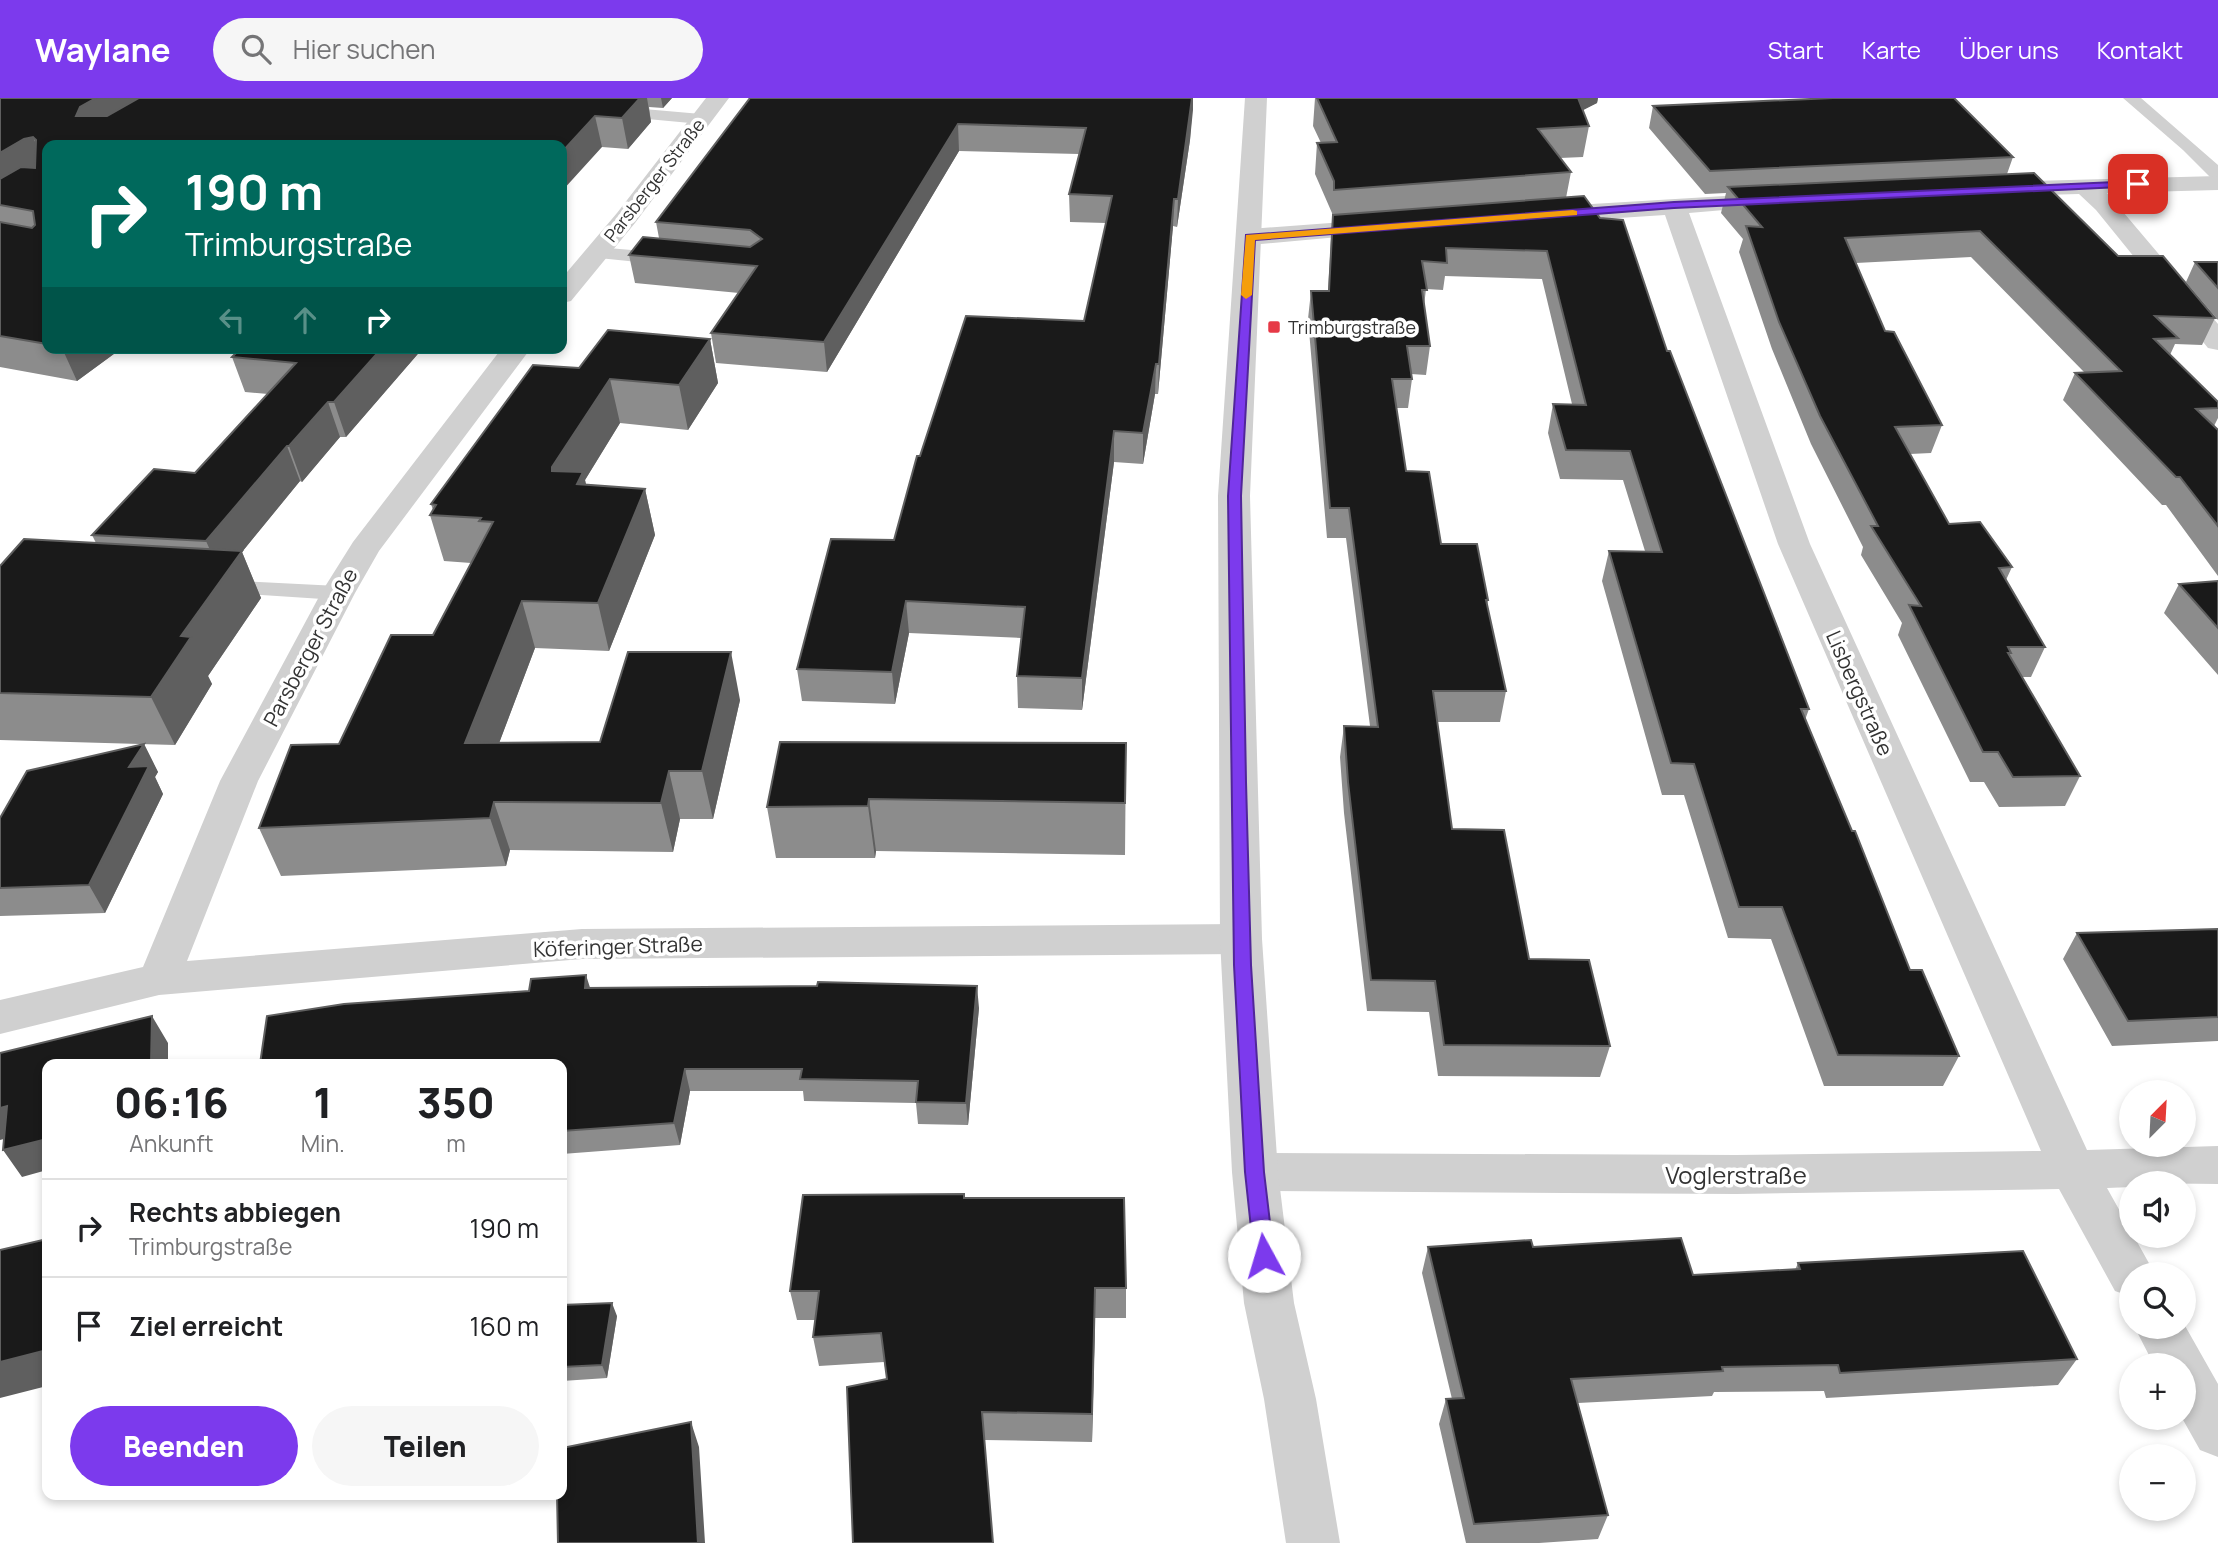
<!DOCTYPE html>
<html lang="de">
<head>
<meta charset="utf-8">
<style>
	body { margin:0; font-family:Manrope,sans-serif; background:#f6f6f6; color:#202124; height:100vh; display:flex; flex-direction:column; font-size:26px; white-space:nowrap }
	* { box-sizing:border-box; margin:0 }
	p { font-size:23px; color:#757577 }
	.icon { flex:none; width:38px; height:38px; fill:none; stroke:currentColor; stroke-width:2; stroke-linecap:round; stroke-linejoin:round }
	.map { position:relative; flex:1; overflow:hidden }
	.panel { position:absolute; left:42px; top:961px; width:525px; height:441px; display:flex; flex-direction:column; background:#fff; border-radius:14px; box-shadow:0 4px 10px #0003 }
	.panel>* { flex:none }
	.top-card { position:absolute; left:42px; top:42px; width:525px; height:214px; border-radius:14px; box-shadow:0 4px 10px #0003; background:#00695c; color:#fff; overflow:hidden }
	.needle { width:46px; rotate:24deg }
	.controls { position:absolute; left:2119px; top:982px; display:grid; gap:14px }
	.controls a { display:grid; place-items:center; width:77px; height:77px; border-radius:50%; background:#fff; box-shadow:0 4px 10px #0003; font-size:35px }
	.pin { position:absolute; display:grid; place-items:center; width:60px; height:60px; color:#fff; margin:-30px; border-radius:14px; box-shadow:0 4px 10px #0006 }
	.me { position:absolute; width:77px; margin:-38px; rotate:354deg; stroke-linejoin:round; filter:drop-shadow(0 0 5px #0008) }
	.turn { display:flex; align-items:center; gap:24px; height:147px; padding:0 28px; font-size:32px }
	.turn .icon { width:91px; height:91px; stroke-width:2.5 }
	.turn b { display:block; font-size:49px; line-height:60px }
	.lanes { display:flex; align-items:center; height:66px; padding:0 28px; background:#0003; justify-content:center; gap:35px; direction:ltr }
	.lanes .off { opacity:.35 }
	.eta { display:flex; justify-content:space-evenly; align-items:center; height:119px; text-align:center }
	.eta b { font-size:42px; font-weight:800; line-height:49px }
	.button { display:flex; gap:14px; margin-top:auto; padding:14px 28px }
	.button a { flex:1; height:80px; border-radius:42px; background:#7c3aed; color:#fff; font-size:28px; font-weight:800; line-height:80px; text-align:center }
	.button a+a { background:#f6f6f6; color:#202124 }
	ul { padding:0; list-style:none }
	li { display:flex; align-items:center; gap:21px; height:98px; padding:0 28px; border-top:2px solid #e0e0e0 }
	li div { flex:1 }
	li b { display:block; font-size:26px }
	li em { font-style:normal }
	header { display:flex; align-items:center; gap:42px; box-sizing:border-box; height:98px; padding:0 35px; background:#7c3aed; color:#fff }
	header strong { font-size:33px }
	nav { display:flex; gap:38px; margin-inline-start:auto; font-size:24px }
	.search { width:490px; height:63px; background:#f6f6f6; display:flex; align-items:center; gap:18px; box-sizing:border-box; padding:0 24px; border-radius:38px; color:#757577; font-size:26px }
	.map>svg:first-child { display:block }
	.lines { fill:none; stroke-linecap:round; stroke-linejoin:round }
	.service { fill:#d0d0d0; fill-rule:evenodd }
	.minor { fill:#d0d0d0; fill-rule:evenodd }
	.tertiary { fill:#d0d0d0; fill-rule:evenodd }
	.wall { fill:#8c8c8c }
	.shaded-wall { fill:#5f5f5f }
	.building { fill:#1a1a1a; stroke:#5f5f5f; stroke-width:2 }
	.route { fill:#7c3aed; stroke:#51269a; stroke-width:2 }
	.slow { fill:#f59e0b }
	.poi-dot { fill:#e63946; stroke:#fff; stroke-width:2.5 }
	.labels { text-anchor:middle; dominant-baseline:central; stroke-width:7; stroke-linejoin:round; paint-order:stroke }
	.far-street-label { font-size:18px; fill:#333; stroke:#fff }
	.far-poi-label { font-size:18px; fill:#333; stroke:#fff; text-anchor:start }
	.street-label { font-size:21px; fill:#333; stroke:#fff }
	.near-street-label { font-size:24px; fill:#333; stroke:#fff }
</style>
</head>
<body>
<header>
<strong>Waylane</strong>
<div class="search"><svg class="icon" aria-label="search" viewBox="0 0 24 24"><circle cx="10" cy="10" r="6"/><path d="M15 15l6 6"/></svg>Hier suchen</div>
<nav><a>Start</a><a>Karte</a><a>Über uns</a><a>Kontakt</a></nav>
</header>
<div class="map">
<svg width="2218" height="1445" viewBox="0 0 2218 1445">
	<rect width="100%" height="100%" fill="#fff"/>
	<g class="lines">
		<path class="service" d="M 2123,0 L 2141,0 L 2218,67 L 2218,82 L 2212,81 L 2183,52 Z
			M 621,9 L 701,16 L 709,21 L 701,26 L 615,18 L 613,14 L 615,10 Z
			M 596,149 L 667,155 L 676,161 L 667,167 L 589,159 L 587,155 L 589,151 Z
			M 222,482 L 338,488 L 347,490 L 350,495 L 347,500 L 338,502 L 213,494 L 210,489 L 213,484 Z"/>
		<path class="minor" d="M 706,0 L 729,0 L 635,125 L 571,203 L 562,205 L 562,180 L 617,115 Z
			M 2218,78 L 2218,92 L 2107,95 L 2218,226 L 2218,252 L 2208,250 L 2096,112 L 2079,96 L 1996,98 L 1987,96 L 1984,91 L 1987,86 L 1996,84 Z
			M 1775,95 L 1784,97 L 1787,102 L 1784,107 L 1689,115 L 1810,446 L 2087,1052 L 2218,1048 L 2218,1086 L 2132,1085 L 2132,1089 L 2107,1090 L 2155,1176 L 2132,1176 L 2132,1199 L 2115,1193 L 2059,1091 L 1736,1096 L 1255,1093 L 1239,1088 L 1232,1074 L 1239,1060 L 1255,1055 L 1736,1057 L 2041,1053 L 1778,446 L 1665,117 L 1542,125 L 1533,122 L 1529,117 L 1533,112 L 1542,109 Z
			M 1384,121 L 1393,124 L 1397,129 L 1393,134 L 1250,147 L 1241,144 L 1237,139 L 1241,134 L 1250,131 Z
			M 502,250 L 531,250 L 379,453 L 355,495 L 258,683 L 187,863 L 582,831 L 1241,826 L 1256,830 L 1262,841 L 1256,852 L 1241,856 L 582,861 L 159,897 L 0,936 L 0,902 L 143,869 L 220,683 L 321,495 L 353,444 Z
			M 2184,1226 L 2218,1286 L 2218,1359 L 2200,1352 L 2182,1320 L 2184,1320 L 2184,1267 L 2154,1267 L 2134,1228 L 2184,1228 Z"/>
		<path class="tertiary" d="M 1245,0 L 1267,0 L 1250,398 L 1262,841 L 1278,1074 L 1294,1205 L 1316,1301 L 1340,1445 L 1286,1445 L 1264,1301 L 1244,1205 L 1232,1074 L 1220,841 L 1218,398 Z"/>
	</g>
	<path class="wall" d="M 0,0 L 672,0 L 663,10 L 649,9 L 651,24 L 628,51 L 602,49 L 47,47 L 47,250 L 122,250 L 77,283 L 0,269 Z
		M 750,0 L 1193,0 L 1190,42 L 1177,129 L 1173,128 L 1158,296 L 1155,296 L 1143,366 L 1114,364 L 1082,612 L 1018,610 L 1017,578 L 1021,540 L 909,535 L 895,606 L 802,603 L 797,571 L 894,442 L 920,358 L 1084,223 L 1106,125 L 1070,124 L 1069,96 L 1079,56 L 959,53 L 827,274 L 716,265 L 711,235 L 739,195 L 635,185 L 629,157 L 659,140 L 656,124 Z
		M 1315,0 L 1598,0 L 1597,5 L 1582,12 L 1589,28 L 1583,59 L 1560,60 L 1571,74 L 1566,100 L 1667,253 L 1809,611 L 1805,622 L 1910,872 L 1959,958 L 1943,988 L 1824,988 L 1771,841 L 1728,840 L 1684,697 L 1662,697 L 1602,483 L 1609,453 L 1645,453 L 1623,382 L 1560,381 L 1548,335 L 1553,306 L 1572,306 L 1542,181 L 1445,178 L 1443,192 L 1426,191 L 1424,208 L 1430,248 L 1426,277 L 1411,276 L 1412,281 L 1408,310 L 1396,310 L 1406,373 L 1441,446 L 1488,502 L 1487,508 L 1506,593 L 1500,624 L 1437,624 L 1452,731 L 1529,861 L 1610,948 L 1600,979 L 1438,978 L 1429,914 L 1367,913 L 1344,715 L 1340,659 L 1344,628 L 1370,628 L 1346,440 L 1327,440 L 1308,221 L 1311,193 L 1328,193 L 1332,124 L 1332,115 L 1315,76 L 1317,45 L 1321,45 L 1313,28 Z
		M 1653,8 L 2013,59 L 2007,76 L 2118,158 L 2215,220 L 2202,247 L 2175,246 L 2170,257 L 2218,304 L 2218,320 L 2214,328 L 2218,332 L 2218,478 L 2166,407 L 2162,407 L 2063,302 L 2075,275 L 2084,274 L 1971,159 L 1856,165 L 1885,233 L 1942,327 L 1931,355 L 1910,356 L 1949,426 L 2012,469 L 2006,482 L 2045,549 L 2031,579 L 2022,579 L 2080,678 L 2065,708 L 1999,709 L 1984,684 L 1970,684 L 1898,537 L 1902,525 L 1861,457 L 1863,449 L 1811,346 L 1772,251 L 1739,154 L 1743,141 L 1721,115 L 1726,95 L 1705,96 L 1649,30 Z
		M 2195,164 L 2218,164 L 2218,222 L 2186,184 Z
		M 710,241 L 718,285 L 688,332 L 620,325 L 585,382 L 586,387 L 645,391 L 655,437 L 609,553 L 535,550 L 499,645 L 600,644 L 740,602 L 713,721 L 680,721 L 673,754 L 510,752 L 506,768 L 281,778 L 259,730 L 339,646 L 433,537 L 471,465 L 444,463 L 430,417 L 433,412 L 431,406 L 579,270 Z
		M 423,250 L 346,339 L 340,339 L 302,384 L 300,383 L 242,454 L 261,500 L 208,578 L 212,586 L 175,647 L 0,642 L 0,468 L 96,445 L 92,437 L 195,375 L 268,296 L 245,294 L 232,259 Z
		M 2218,483 L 2218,577 L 2164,515 L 2179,486 Z
		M 1126,645 L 1125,757 L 876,753 L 875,760 L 776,760 L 767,709 Z
		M 144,646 L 158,674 L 155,679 L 163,696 L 105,815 L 0,818 L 0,720 Z
		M 2218,831 L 2218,943 L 2112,948 L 2063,861 L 2077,835 Z
		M 590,890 L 979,910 L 968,1027 L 918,1026 L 916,1005 L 804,1003 L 803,993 L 690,993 L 680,1047 L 562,1056 L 562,966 Z
		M 965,1100 L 1126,1190 L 1126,1220 L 1095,1220 L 1092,1344 L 985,1342 L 887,1281 L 884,1264 L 819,1268 L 813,1239 L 815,1222 L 797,1222 L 790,1193 Z
		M 1428,1149 L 1533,1149 L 1693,1177 L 1795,1172 L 1798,1165 L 2077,1261 L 2058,1287 L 1826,1300 L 1824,1293 L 1714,1294 L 1712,1298 L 1578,1305 L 1608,1417 L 1598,1441 L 1539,1445 L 1466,1445 L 1439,1326 L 1446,1301 L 1452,1301 L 1422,1175 Z
		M 562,1207 L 617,1218 L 607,1280 L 562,1283 Z"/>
	<path class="shaded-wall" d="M 96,0 L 161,0 L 93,40 L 76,18 L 80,9 Z
		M 640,0 L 647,0 L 651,24 L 628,51 L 622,20 Z
		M 661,0 L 672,0 L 663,10 Z
		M 1192,0 L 1193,0 L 1193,12 L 1190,42 L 1177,129 L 1178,101 Z
		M 1572,0 L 1598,0 L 1597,5 L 1568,20 Z
		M 595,18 L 602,49 L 562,93 L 562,54 Z
		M 958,26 L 959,53 L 827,274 L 824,244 Z
		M 33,39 L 46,70 L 0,95 L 0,55 L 24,41 Z
		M 1174,101 L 1173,128 L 1158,296 L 1159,266 Z
		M 710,241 L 718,285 L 688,332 L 679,287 Z
		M 62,250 L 122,250 L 77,283 Z
		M 382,250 L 423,250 L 346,339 L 334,304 Z
		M 1156,266 L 1155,296 L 1143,366 L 1143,335 Z
		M 610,281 L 620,325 L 585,382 L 594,420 L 552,373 L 552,369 Z
		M 328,304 L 340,339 L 302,384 L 289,348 Z
		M 1114,333 L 1114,364 L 1082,612 L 1082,580 Z
		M 287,348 L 300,383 L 242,454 L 261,500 L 208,578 L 212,586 L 175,647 L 151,599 L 181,538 L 222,479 L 206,443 Z
		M 645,391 L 655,437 L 609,553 L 598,505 Z
		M 522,503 L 535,550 L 481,693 L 465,645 Z
		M 906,503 L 909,535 L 895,606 L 892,574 Z
		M 731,554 L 740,602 L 713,721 L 702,673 Z
		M 144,646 L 158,674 L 155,679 L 163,696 L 105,815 L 89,787 L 129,669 Z
		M 669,673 L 680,721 L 673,754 L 661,705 Z
		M 869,701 L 876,753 L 875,760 L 868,708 Z
		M 494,704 L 510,752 L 506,768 L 490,720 Z
		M 586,877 L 593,899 L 585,890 Z
		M 977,888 L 979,910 L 968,1027 L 966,1005 Z
		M 152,918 L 168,945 L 168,966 L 151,966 Z
		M 685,971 L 690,993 L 680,1047 L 674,1025 Z
		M 7,1008 L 26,1035 L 0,1042 L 0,1010 Z
		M 47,1041 L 47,1072 L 22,1079 L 3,1052 Z
		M 1095,1190 L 1095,1220 L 1092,1344 L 1092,1316 Z
		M 612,1205 L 617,1218 L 607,1280 L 602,1267 Z
		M 47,1252 L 47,1288 L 0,1300 L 0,1264 Z
		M 691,1324 L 699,1349 L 705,1445 L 698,1445 Z"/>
	<path class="building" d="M 0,0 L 96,0 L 80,9 L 76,18 L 107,18 L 139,0 L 640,0 L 622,20 L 595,18 L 562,54 L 562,47 L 47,47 L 47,246 L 0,238 L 0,124 L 32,130 L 35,127 L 33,113 L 0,107 L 0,81 L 21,69 L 35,70 L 36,42 L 33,39 L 24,41 L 0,55 Z
		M 750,0 L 1192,0 L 1178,101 L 1174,101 L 1159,266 L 1156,266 L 1143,335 L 1114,333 L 1082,580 L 1017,578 L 1025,509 L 906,503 L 892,574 L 797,571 L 831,441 L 894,442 L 917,358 L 920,358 L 966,218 L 1084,223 L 1112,98 L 1069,96 L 1086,30 L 958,26 L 824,244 L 711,235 L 757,168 L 629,157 L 643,139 L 750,149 L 762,141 L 750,132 L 656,124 Z
		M 1317,0 L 1578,0 L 1589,28 L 1538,31 L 1571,74 L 1334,92 L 1334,83 L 1317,45 L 1337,44 Z
		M 1833,0 L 1954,0 L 2013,59 L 1710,73 L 1653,8 Z
		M 2034,75 L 2118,158 L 2163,158 L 2215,220 L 2155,218 L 2178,240 L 2154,241 L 2218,304 L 2218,310 L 2196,311 L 2218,332 L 2218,428 L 2180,379 L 2176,379 L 2075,275 L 2121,273 L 1980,133 L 1845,140 L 1885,233 L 1894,234 L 1942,327 L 1895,329 L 1949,426 L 1980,424 L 2012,469 L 1999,470 L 2045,549 L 2008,549 L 2011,555 L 2008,555 L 2080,678 L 2013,679 L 1998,654 L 1983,654 L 1909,507 L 1921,508 L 1871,428 L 1878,428 L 1820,318 L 1779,224 L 1746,128 L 1762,129 L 1728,89 Z
		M 1584,98 L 1600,120 L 1623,122 L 1667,253 L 1670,253 L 1809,611 L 1801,611 L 1852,733 L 1855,733 L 1910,872 L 1922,872 L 1959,958 L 1838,957 L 1782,809 L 1739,809 L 1694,666 L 1671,665 L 1609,453 L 1662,454 L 1630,353 L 1566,352 L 1553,306 L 1586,307 L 1547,153 L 1446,150 L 1447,165 L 1422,163 L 1427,192 L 1422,192 L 1430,248 L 1407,248 L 1412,281 L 1392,281 L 1406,373 L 1429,374 L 1441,446 L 1477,446 L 1488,502 L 1486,502 L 1506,593 L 1433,593 L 1452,731 L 1504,732 L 1529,861 L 1589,862 L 1610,948 L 1444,947 L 1435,883 L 1371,882 L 1348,684 L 1344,628 L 1378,629 L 1349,410 L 1330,410 L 1311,193 L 1329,193 L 1333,117 Z
		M 2195,164 L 2218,164 L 2218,190 Z
		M 608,232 L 710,241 L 679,287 L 610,281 L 552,369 L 552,373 L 583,374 L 577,386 L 645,391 L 598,505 L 522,503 L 465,645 L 600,644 L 628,554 L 731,554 L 702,673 L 669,673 L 661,705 L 494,704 L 490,720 L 259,730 L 291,647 L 339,646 L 391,537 L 433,537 L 493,424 L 479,423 L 481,420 L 430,417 L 436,407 L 431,406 L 533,267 L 579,270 Z
		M 241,250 L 382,250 L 334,304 L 328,304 L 289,348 L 287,348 L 206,443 L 92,437 L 154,371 L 195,375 L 296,265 L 232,259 Z
		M 24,441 L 242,453 L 181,538 L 191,539 L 151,599 L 0,595 L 0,468 Z
		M 2218,483 L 2218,530 L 2179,486 Z
		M 780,644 L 1126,645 L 1125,705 L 869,701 L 868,708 L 767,709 Z
		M 144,646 L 129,669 L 149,668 L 89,787 L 0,790 L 0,720 L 27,673 Z
		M 2218,831 L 2218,919 L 2128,923 L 2077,835 Z
		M 586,877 L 585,890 L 817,888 L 818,884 L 977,888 L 966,1005 L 916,1004 L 918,983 L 800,981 L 802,971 L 685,971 L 674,1025 L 562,1033 L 562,966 L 260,966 L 267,918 L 344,906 L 529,893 L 531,881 Z
		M 152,918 L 151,966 L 47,966 L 47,1041 L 3,1052 L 7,1008 L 0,1010 L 0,955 Z
		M 964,1096 L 964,1100 L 1124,1100 L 1126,1190 L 1095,1190 L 1092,1316 L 982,1314 L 993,1445 L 853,1445 L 847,1289 L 887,1281 L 881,1235 L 813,1239 L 819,1193 L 790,1193 L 803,1097 Z
		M 1681,1140 L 1693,1177 L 1800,1171 L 1798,1165 L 2023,1153 L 2077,1261 L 1840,1275 L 1838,1267 L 1722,1269 L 1723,1273 L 1571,1281 L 1608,1417 L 1474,1426 L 1446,1301 L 1464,1300 L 1428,1149 L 1531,1142 L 1533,1149 Z
		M 47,1141 L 47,1252 L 0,1264 L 0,1152 Z
		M 612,1205 L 602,1267 L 562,1269 L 562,1207 Z
		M 691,1324 L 698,1445 L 558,1445 L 557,1396 L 562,1396 L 562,1350 Z"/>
	<path class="route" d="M 2138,83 L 2143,86 L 2141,88 L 1674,110 L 1255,142 L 1241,398 L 1246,684 L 1251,867 L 1264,1074 L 1274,1158 L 1271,1165 L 1264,1167 L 1257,1165 L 1254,1158 L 1245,1074 L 1234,867 L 1228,398 L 1246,137 L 1674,104 Z"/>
	<path class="slow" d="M 1573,112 L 1577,113 L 1577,117 L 1255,142 L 1252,197 L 1246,201 L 1241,197 L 1246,137 Z"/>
	<rect class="poi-dot" x="1267" y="222" width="14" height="14" rx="3.5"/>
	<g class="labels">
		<g class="far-street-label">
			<text transform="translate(654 82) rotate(-52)">Parsberger Straße</text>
		</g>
		<g class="far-poi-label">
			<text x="1288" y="229">Trimburgstraße</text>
		</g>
		<g class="street-label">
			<text transform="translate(310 549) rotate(-62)">Parsberger Straße</text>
			<text transform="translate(1860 595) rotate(66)">Lisbergstraße</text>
			<text transform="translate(618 848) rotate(-2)">Köferinger Straße</text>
		</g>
		<g class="near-street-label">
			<text x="1736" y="1076">Voglerstraße</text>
		</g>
	</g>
</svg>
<div class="controls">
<a><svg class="needle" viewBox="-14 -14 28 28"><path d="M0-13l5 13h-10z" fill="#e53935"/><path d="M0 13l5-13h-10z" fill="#757577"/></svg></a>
<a><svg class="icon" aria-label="sound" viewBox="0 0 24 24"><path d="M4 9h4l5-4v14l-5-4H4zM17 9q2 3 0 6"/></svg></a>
<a><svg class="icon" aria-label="search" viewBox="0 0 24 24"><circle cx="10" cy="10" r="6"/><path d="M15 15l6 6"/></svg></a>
<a>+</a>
<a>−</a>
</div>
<div class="pin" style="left:2138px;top:86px;background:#d93025"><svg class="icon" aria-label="arrive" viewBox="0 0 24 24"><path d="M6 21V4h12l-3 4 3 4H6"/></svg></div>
<svg class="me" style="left:1264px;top:1158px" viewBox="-20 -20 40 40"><circle r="19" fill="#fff"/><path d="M0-13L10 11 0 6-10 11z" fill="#7c3aed"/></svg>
<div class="top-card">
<div class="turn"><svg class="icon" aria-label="right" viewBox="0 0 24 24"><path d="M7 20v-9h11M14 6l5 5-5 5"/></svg><div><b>190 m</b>Trimburgstraße</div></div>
<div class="lanes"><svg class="icon off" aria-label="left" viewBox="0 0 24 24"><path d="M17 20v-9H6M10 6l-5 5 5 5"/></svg><svg class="icon off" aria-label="ahead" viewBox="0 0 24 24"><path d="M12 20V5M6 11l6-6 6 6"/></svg><svg class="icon" aria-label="right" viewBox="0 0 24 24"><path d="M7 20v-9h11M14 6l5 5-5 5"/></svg></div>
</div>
<section class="panel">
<div class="eta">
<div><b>06:16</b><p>Ankunft</p></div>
<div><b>1</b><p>Min.</p></div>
<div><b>350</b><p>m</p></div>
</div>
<ul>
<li><svg class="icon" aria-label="right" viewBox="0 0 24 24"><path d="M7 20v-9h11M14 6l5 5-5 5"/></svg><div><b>Rechts abbiegen</b><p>Trimburgstraße</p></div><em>190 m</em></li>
<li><svg class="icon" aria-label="arrive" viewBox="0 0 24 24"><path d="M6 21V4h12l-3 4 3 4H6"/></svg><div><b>Ziel erreicht</b></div><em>160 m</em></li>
</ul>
<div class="button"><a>Beenden</a><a>Teilen</a></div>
</section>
</div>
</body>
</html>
